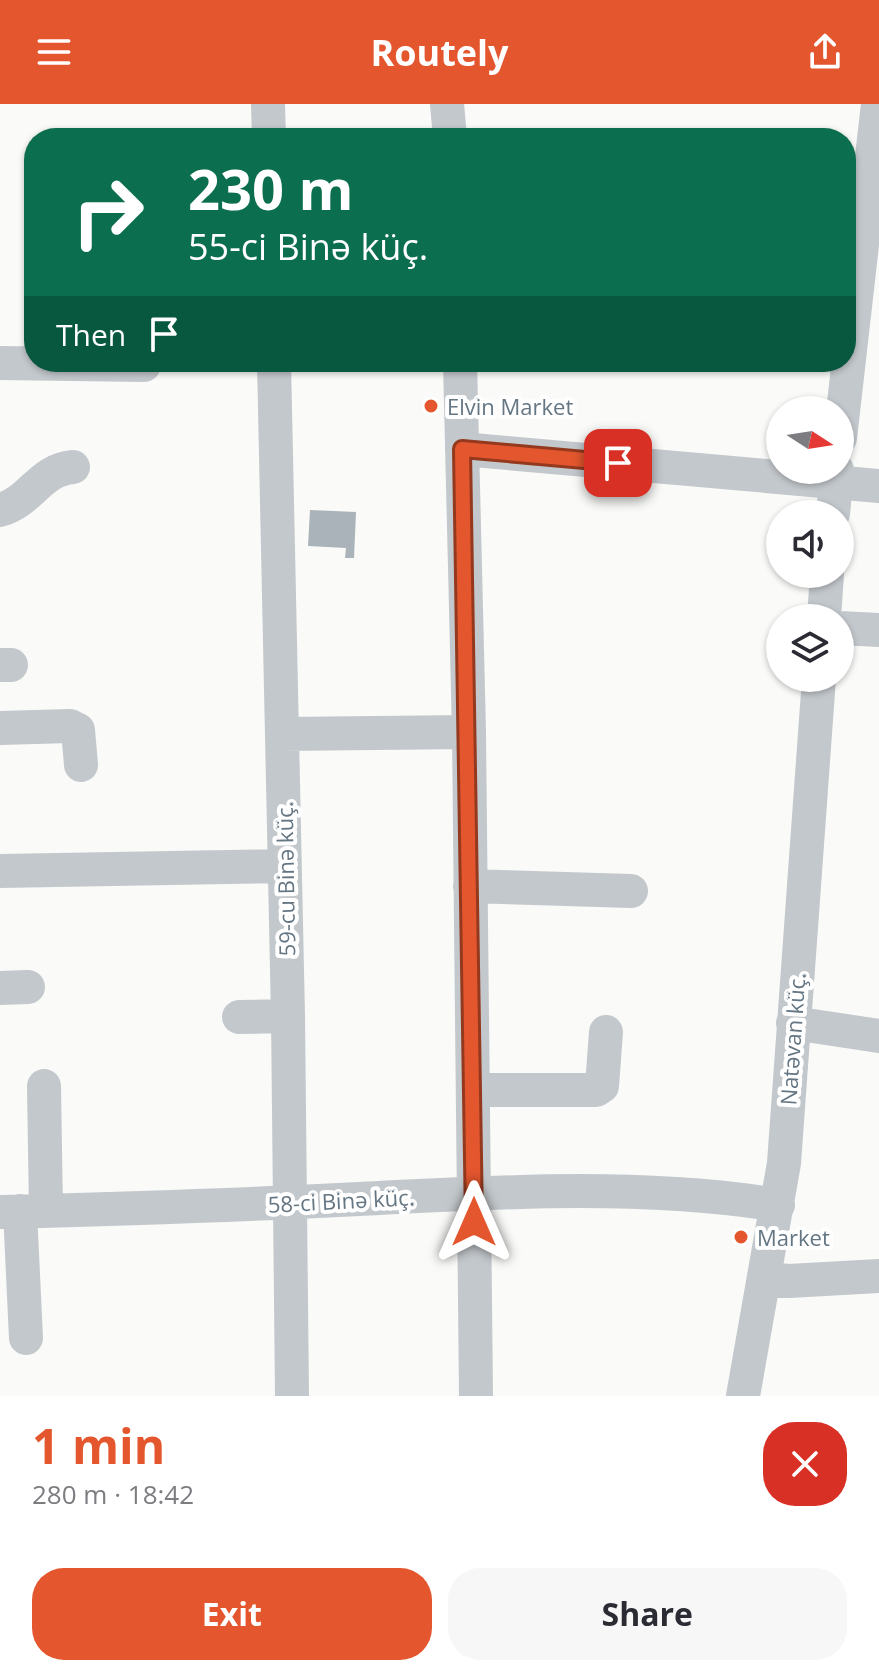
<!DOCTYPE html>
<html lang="en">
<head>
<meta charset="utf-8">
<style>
	body { margin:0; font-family:"Open Sans",sans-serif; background:#f7f7f7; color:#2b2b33; height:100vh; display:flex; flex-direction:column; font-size:30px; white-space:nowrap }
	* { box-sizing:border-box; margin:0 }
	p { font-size:26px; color:#7c7c81 }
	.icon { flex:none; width:44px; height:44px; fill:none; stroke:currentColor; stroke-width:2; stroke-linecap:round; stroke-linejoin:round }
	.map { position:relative; height:1292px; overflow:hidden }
	.drawer { display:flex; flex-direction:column; background:#fff; flex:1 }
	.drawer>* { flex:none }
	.hud { position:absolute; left:24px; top:24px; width:832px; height:244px; border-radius:32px; box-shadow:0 2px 6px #0004; background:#0b6e4f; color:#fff; overflow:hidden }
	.needle { width:52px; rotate:102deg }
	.controls { position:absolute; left:766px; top:292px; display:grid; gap:16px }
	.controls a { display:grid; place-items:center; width:88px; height:88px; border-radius:50%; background:#fff; box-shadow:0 2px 6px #0004; font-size:40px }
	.pin { position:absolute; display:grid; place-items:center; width:68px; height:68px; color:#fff; margin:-34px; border-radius:16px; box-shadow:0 4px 12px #0006 }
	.me { position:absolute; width:88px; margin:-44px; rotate:0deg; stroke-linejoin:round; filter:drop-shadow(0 0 6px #0008) }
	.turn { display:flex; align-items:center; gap:28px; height:168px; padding:0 32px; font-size:36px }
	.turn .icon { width:104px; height:104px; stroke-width:2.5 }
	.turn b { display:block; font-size:56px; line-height:68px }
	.then { display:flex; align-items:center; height:76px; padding:0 32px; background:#0003; gap:16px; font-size:30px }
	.round { display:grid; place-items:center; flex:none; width:84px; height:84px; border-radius:32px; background:#f7f7f7 }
	.head { display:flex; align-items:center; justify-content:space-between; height:136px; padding:0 32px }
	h1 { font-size:48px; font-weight:700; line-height:60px; color:#e4572e }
	.cta { display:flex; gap:16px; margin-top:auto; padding:16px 32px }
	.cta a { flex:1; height:92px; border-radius:32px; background:#e4572e; color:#fff; font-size:32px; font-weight:700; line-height:92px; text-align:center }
	.cta a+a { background:#f7f7f7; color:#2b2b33 }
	header { display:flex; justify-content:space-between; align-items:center; height:104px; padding:0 32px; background:#e4572e; color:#fff; font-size:36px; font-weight:700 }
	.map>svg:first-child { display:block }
	.building { fill:#aab3b9 }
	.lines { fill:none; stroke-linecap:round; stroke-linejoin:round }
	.minor { stroke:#c3c8cc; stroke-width:34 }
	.route-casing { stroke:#94391e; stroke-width:20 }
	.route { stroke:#e4572e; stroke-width:14 }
	.poi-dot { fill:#e4572e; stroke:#fff; stroke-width:3 }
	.labels { text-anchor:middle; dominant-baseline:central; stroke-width:8; stroke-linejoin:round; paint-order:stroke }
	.poi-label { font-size:22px; fill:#657683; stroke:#fff; text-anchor:start }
	.street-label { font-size:22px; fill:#657683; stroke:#fff }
</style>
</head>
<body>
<header><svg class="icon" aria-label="menu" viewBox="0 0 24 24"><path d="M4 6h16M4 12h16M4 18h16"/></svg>Routely<svg class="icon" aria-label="share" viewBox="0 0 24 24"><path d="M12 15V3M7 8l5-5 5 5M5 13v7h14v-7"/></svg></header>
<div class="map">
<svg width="879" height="1292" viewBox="0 0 879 1292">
	<rect width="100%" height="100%" fill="#fafaf8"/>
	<path class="building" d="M 310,406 L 356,408 L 354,454 L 345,454 L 346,444 L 308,442 Z"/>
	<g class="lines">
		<path class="minor" d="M 268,0 L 269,34
			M 447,0 L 450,34
			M 274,258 L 288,912 L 292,1292
			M 460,258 L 469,628 L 476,1292
			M 0,259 L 144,261
			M 840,334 L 878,0
			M 462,345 L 879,382
			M 0,406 C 32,397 39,366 73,363
			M 833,410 L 837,366
			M 824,514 L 827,470
			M 840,524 L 879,526
			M 0,561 L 11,561
			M 0,624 L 70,622 L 78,626 L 81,661
			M 282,630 L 469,628
			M 0,767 L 284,762
			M 470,782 L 631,787
			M 0,884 L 28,883
			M 239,913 L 288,912
			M 793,919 L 879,932
			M 44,982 L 46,1107
			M 474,986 L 596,986 L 602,982 L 606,928
			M 20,1107 L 26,1234
			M 0,1108 C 120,1105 239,1101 359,1095 C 498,1088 640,1079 778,1101
			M 765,1175 L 789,1177 L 879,1172
			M 743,1292 L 784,1059 L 819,574"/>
	</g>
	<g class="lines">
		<defs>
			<path id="route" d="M 474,1118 L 462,345 L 618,359"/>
		</defs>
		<use href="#route" class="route-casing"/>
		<use href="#route" class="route"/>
	</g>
	<g class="poi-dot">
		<circle cx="431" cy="302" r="8"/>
		<circle cx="741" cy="1133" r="8"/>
	</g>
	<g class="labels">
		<g class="poi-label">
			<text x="447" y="302">Elvin Market</text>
			<text x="757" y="1133">Market</text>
		</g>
		<g class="street-label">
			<text transform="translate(285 775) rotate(-91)">59-cu Binə küç.</text>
			<text transform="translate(792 935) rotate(-86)">Natəvan küç.</text>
			<text transform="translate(341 1096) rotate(-3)">58-ci Binə küç.</text>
		</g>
	</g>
</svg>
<div class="controls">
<a><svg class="needle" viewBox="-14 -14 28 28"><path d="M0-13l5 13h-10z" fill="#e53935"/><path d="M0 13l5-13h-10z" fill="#7c7c81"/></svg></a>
<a><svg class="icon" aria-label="sound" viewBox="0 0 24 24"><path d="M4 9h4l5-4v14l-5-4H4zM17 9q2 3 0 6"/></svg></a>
<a><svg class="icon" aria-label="layers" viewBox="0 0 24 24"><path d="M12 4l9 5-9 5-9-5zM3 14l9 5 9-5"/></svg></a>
</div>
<div class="pin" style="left:618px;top:359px;background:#d93025"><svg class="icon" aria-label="arrive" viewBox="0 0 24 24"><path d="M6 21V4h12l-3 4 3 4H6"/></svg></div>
<svg class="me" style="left:474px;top:1118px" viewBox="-20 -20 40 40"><path d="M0-17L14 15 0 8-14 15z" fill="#e4572e" stroke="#fff" stroke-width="4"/></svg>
<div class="hud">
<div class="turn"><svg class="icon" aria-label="right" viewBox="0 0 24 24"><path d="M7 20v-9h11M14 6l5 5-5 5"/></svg><div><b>230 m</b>55-ci Binə küç.</div></div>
<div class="then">Then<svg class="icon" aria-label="arrive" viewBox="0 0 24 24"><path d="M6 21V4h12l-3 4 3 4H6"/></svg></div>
</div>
</div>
<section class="drawer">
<div class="head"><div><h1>1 min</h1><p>280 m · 18:42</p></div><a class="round" style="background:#d93025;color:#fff"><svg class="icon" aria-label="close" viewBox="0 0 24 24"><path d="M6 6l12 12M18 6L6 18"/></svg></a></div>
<div class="cta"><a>Exit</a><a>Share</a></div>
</section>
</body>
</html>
